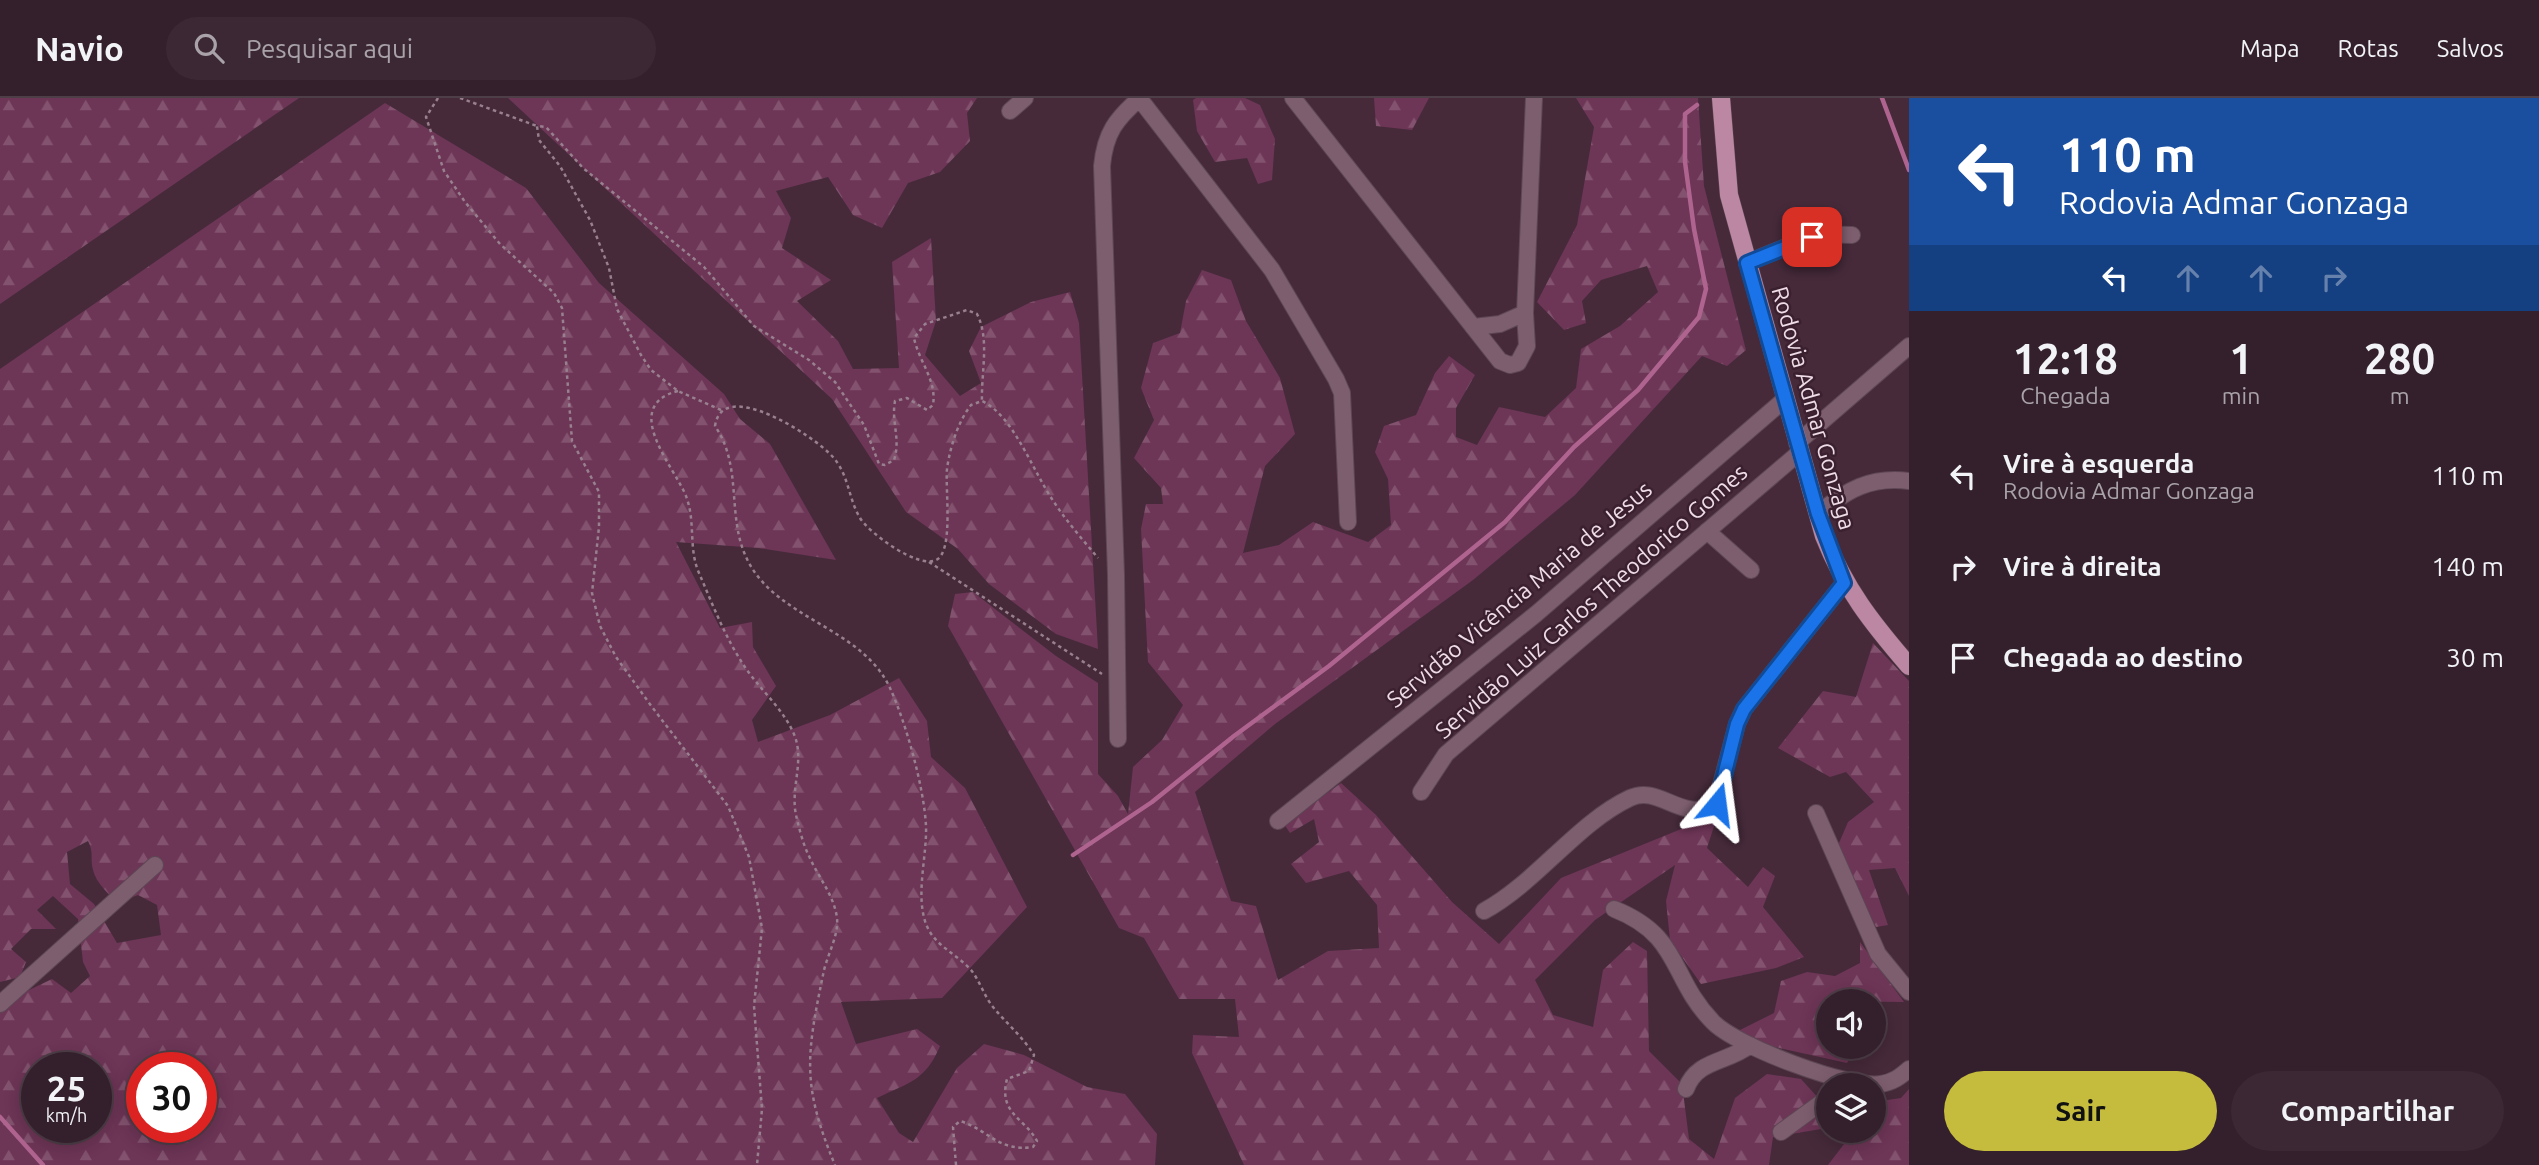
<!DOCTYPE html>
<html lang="pt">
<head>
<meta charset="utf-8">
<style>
	body { margin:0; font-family:Ubuntu,sans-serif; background:#3c2834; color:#f1f3f6; height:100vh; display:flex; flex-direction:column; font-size:26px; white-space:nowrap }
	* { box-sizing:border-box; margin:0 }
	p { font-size:23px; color:#a9a3a9 }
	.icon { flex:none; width:38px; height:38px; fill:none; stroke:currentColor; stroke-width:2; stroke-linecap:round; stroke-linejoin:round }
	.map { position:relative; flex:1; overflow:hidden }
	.drawer { display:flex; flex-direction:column; background:#34202c; width:630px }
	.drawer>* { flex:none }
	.hud { background:#1a4fa0; color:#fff; overflow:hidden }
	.fabs { position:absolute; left:1816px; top:891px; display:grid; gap:14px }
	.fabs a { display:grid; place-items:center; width:70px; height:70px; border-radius:50%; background:#34202c; box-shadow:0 4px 18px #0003,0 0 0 2px #4e3e48; font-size:35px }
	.speed { position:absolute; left:21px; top:954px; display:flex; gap:14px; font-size:35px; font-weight:700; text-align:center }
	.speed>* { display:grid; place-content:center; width:91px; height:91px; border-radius:50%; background:#34202c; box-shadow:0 4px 18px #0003,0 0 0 2px #4e3e48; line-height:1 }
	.speed small { font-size:18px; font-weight:400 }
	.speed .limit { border:10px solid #d22; background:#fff; color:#111 }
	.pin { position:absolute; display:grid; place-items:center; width:60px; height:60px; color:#fff; margin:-30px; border-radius:14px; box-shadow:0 4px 10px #0006 }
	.me { position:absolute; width:77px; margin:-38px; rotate:16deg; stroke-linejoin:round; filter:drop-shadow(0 0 5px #0008) }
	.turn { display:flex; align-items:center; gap:24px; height:147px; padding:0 35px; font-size:32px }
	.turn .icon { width:91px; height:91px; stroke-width:2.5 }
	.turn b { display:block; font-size:49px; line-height:60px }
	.lanes { display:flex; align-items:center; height:66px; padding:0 35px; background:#0003; justify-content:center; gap:35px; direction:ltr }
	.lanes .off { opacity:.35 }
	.eta { display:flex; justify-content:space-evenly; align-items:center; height:119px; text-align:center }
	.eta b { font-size:42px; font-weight:600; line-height:49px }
	.primary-button { display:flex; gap:14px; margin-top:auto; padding:14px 35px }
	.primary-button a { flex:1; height:80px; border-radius:42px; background:#c5bc3d; color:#111; font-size:28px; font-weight:600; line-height:80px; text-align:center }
	.primary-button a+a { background:#3c2834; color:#f1f3f6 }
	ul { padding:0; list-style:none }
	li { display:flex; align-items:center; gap:21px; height:91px; padding:0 35px }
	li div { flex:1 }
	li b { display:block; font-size:26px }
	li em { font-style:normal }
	header { display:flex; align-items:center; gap:42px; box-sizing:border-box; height:98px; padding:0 35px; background:#34202c; border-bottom:2px solid #4e3e48 }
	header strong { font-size:33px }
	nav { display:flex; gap:38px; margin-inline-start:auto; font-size:24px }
	.search { width:490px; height:63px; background:#3c2834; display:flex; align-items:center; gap:18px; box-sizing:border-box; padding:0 24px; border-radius:38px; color:#a9a3a9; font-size:26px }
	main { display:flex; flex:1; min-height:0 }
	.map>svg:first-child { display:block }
	.forest { fill:url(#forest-firs); fill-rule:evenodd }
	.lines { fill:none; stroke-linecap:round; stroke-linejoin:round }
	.stream { stroke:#af6490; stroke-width:4.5 }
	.minor-casing { stroke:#5e4754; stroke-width:18 }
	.major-casing { stroke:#5e4754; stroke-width:19 }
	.path { stroke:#98808e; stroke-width:2.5; stroke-dasharray:3.5 3.5; stroke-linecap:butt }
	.minor { stroke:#7d5e6f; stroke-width:16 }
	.major { stroke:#bb87a3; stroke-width:18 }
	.route-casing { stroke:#114b97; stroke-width:18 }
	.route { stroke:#1a73e8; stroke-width:12 }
	.labels { text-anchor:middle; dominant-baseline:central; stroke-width:5; stroke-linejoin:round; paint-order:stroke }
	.street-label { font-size:23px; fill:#eedce6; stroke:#3b2030 }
</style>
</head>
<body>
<header>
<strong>Navio</strong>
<div class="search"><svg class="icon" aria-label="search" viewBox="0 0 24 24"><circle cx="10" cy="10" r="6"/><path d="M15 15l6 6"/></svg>Pesquisar aqui</div>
<nav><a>Mapa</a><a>Rotas</a><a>Salvos</a></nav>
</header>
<main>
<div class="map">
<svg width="1909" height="1067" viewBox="0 0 1909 1067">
	<defs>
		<pattern id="forest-firs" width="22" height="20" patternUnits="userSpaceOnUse" patternTransform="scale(1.75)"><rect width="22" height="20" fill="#6d3556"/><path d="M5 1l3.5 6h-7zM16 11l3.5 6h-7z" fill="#82526e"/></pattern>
	</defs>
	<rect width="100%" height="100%" fill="#462a3a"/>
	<path class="forest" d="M 0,0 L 299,0 L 0,206 Z
		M 508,0 L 977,0 L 967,15 L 970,43 L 940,74 L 908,85 L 882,130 L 853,117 L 828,79 L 776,93 L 791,120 L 782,150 L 831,182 L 797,203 L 838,243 L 853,271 L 899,270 L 892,164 L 931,140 L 936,223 L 925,257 L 960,298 L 981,285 L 969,253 L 981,229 L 1031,204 L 1070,194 L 1079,225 L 1098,551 L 1056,536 L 989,486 L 958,451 L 906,414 L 832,301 Z
		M 1196,0 L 1245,0 L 1260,7 L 1275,41 L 1272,82 L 1258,86 L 1247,60 L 1215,64 L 1197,33 L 1193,2 Z
		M 1374,0 L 1429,0 L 1412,32 L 1376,28 Z
		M 1576,0 L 1698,0 L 1704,88 L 1746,252 L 1727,268 L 1702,258 L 1575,397 L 1473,482 L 1275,626 L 1195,694 L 1231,803 L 1256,808 L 1278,882 L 1328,853 L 1379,850 L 1377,807 L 1349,773 L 1306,785 L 1291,766 L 1319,744 L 1314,721 L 1290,735 L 1284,726 L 1341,685 L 1376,717 L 1452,804 L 1499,846 L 1561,780 L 1718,716 L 1707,750 L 1748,789 L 1763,769 L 1775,778 L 1763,809 L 1804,859 L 1776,870 L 1701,886 L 1670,842 L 1666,803 L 1675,767 L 1595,822 L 1535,882 L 1553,917 L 1593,929 L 1603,872 L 1633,844 L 1647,853 L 1649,953 L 1682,986 L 1689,1041 L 1714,1061 L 1735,1000 L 1767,976 L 1801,981 L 1829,1012 L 1821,1031 L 1773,1039 L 1769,1067 L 1244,1067 L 1192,955 L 1193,937 L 1239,939 L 1235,901 L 1179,901 L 1144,840 L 1119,830 L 948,528 L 955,496 L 973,494 L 1056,558 L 1098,585 L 1098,676 L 1118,698 L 1128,716 L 1133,669 L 1162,642 L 1183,607 L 1148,564 L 1141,431 L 1146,406 L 1163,406 L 1161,390 L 1134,360 L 1154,322 L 1141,290 L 1153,245 L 1180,235 L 1186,203 L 1202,172 L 1231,182 L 1246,223 L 1280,280 L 1295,336 L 1265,368 L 1243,455 L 1279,447 L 1313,424 L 1368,444 L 1391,427 L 1388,381 L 1375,354 L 1384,328 L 1416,317 L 1435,275 L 1449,258 L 1475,277 L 1456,310 L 1456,339 L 1477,347 L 1499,309 L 1545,319 L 1576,290 L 1581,251 L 1620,228 L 1658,194 L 1647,168 L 1601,182 L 1582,203 L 1586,225 L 1564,232 L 1537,204 L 1577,127 L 1594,29 Z
		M 385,5 L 526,90 L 599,185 L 724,296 L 740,321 L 770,346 L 836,462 L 758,450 L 676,444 L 720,530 L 752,524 L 753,549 L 776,588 L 752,622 L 758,644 L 830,617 L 899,580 L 927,623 L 931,659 L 965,690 L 1027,809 L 942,900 L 841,904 L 856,946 L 917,931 L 940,948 C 925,983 910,984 877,1000 L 899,1035 L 913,1044 L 957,970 L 984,946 L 1024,957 L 1087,989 L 1125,996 L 1157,1036 L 1155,1067 L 0,1067 L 0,906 L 52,881 L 71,895 L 90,878 L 83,864 L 78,821 L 53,798 L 37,812 L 56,831 L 31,831 L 11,851 L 26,864 L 20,879 L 0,884 L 0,271 ZM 88,743 C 94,754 90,761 93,772 C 96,785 109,796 117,805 L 138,797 L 157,807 L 161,837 L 117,845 L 94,806 L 70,786 L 67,754 ZM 37,970 L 96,970 L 96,1029 L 37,1029 ZM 142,970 L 201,970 L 201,1029 L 142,1029 Z
		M 1873,545 L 1909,583 L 1909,798 L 1895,770 L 1869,772 L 1888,827 L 1876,829 L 1836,752 L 1848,724 L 1874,704 L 1846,674 L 1830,679 L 1778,650 L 1823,593 L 1856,599 Z
		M 1860,844 L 1904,904 L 1829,903 L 1829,948 L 1857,949 L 1847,965 L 1766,947 L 1738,933 L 1774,915 L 1781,883 L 1807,874 L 1835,878 L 1860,865 Z
		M 1909,991 L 1909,1067 L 1828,1067 L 1854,1033 L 1874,1032 L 1874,1004 L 1901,1000 Z"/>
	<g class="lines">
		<path class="stream" d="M 1882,0 L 1909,72
			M 1073,757 L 1152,704 L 1234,638 L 1329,568 L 1505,424 L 1574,349 L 1638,292 L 1699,219 L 1706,191 L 1694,131 L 1685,64 L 1685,16 L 1697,7
			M 0,1019 L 43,1067"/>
		<defs>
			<path id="minor" d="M 1139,0 L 1272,172 L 1336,281 L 1342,295 L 1348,424
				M 1293,0 L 1500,263 L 1510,267 L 1518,265 L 1527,248 L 1525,215 L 1534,0
				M 1010,13 L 1025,0
				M 1747,165 C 1781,151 1814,134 1852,137
				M 1473,229 L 1500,226 L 1525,215
				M 1797,345 L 1909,248
				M 1818,416 C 1846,392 1871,378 1909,383
				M 1707,433 L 1751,472
				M 1118,641 L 1116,477 L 1102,68 C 1105,35 1116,21 1140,0
				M 1421,694 L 1446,656 L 1800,354
				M 1816,715 L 1878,856 L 1909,894
				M 1278,723 L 1536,516 L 1785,301
				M 1614,811 C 1682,838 1669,879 1713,924 C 1736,948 1849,991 1881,986 C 1893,984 1900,979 1909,971
				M 1484,813 C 1537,784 1577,725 1630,700 C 1660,686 1682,726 1716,706 L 1737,626 L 1744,611 L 1844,485
				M 0,906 L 155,767
				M 1686,991 C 1697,961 1728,965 1750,947
				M 1781,1034 L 1829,999"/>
			<path id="major" d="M 1721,0 L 1729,97 L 1824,438 C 1845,491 1872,525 1909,568"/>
		</defs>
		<use href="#minor" class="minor-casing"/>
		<use href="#major" class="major-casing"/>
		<path class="path" d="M 438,0 L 426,19 L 444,73 L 465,104 L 500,146 L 554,195 L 562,210 L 572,343 L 599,394 L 599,429 L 592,495 L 600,528 L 616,559 L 652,609 L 728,708 L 749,759 L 762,830 L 754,908 L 762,1011 L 757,1067
			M 460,0 L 537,28
			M 678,293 C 619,308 675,370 686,398 C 696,424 688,450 699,475 C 712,505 725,539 743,566 C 758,590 781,608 793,634 C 806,661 790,689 796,717 C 799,730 803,746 809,758 C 818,779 834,797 837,820 C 839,838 826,859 823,877 C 806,959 802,988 835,1067
			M 721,312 L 678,293 L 651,272 L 641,257 L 617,211 L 609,170 L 590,122 L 560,68 L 539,42 L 537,28 L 546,29 L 583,70 L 704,169 L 754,228 L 809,262 L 835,284 L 864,327 L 879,366 L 885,367 L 894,362 C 901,341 891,324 895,303 L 907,300 L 927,312 L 933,307 C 937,282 919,264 914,240 L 925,226 L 967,212 L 977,216 C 990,241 981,275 982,303
			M 929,464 L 1102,576
			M 956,1067 L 953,1029 L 960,1023 C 989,1032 998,1054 1033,1049 L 1037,1043 C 1025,1020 998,1016 1007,981 L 1029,973 L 1034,957 C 1023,939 1006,925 993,909 C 984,898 980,883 971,872 C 956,855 932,847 925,823 C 916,794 927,758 926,728 C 924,689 906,625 890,590 C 862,530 780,522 749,465 C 725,421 744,370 715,328 C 722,278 814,338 832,358 C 849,376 848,400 860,420 C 869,435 918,471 936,462 C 954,454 945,391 947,371 C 950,349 958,324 971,307 L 982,303 C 1014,318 1033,374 1054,404 C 1067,424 1083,442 1098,460"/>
		<use href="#minor" class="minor"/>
		<use href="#major" class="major"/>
	</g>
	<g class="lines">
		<defs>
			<path id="route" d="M 1717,706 L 1737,626 L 1744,611 L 1844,485 L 1818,416 L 1747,165 L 1812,139"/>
		</defs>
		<use href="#route" class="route-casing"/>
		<use href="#route" class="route"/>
	</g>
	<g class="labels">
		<g class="street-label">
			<text transform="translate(1814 310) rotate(74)">Rodovia Admar Gonzaga</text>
			<text transform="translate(1519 496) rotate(-40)">Servidão Vicência Maria de Jesus</text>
			<text transform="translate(1591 503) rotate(-41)">Servidão Luiz Carlos Theodorico Gomes</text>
		</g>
	</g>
</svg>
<div class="fabs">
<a><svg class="icon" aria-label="sound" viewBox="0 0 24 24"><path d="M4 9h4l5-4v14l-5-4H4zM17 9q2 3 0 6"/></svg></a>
<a><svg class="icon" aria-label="layers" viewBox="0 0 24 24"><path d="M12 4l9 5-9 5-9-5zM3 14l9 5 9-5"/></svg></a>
</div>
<div class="speed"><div>25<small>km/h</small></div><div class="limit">30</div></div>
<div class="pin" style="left:1812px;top:139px;background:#d93025"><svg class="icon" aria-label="arrive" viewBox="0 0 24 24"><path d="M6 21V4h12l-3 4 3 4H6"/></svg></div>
<svg class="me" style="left:1717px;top:706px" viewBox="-20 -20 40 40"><path d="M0-17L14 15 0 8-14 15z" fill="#1a73e8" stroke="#fff" stroke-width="4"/></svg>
</div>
<section class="drawer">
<div class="hud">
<div class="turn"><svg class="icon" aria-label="left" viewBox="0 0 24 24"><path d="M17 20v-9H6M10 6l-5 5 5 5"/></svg><div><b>110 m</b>Rodovia Admar Gonzaga</div></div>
<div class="lanes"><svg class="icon" aria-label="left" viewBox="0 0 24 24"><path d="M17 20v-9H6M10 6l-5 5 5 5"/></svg><svg class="icon off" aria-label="ahead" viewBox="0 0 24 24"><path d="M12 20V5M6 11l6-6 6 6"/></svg><svg class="icon off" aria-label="ahead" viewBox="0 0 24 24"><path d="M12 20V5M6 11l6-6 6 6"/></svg><svg class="icon off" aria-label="right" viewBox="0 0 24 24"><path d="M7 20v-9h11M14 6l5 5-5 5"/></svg></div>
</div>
<div class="eta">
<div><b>12:18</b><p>Chegada</p></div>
<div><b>1</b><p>min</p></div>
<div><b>280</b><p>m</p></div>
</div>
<ul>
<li><svg class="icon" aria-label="left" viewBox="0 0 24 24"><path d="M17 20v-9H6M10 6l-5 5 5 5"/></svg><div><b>Vire à esquerda</b><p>Rodovia Admar Gonzaga</p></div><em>110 m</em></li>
<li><svg class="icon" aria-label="right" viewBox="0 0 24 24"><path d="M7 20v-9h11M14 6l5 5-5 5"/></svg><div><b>Vire à direita</b></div><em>140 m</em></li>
<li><svg class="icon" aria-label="arrive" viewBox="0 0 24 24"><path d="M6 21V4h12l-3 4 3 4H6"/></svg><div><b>Chegada ao destino</b></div><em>30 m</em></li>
</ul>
<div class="primary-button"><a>Sair</a><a>Compartilhar</a></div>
</section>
</main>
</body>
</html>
